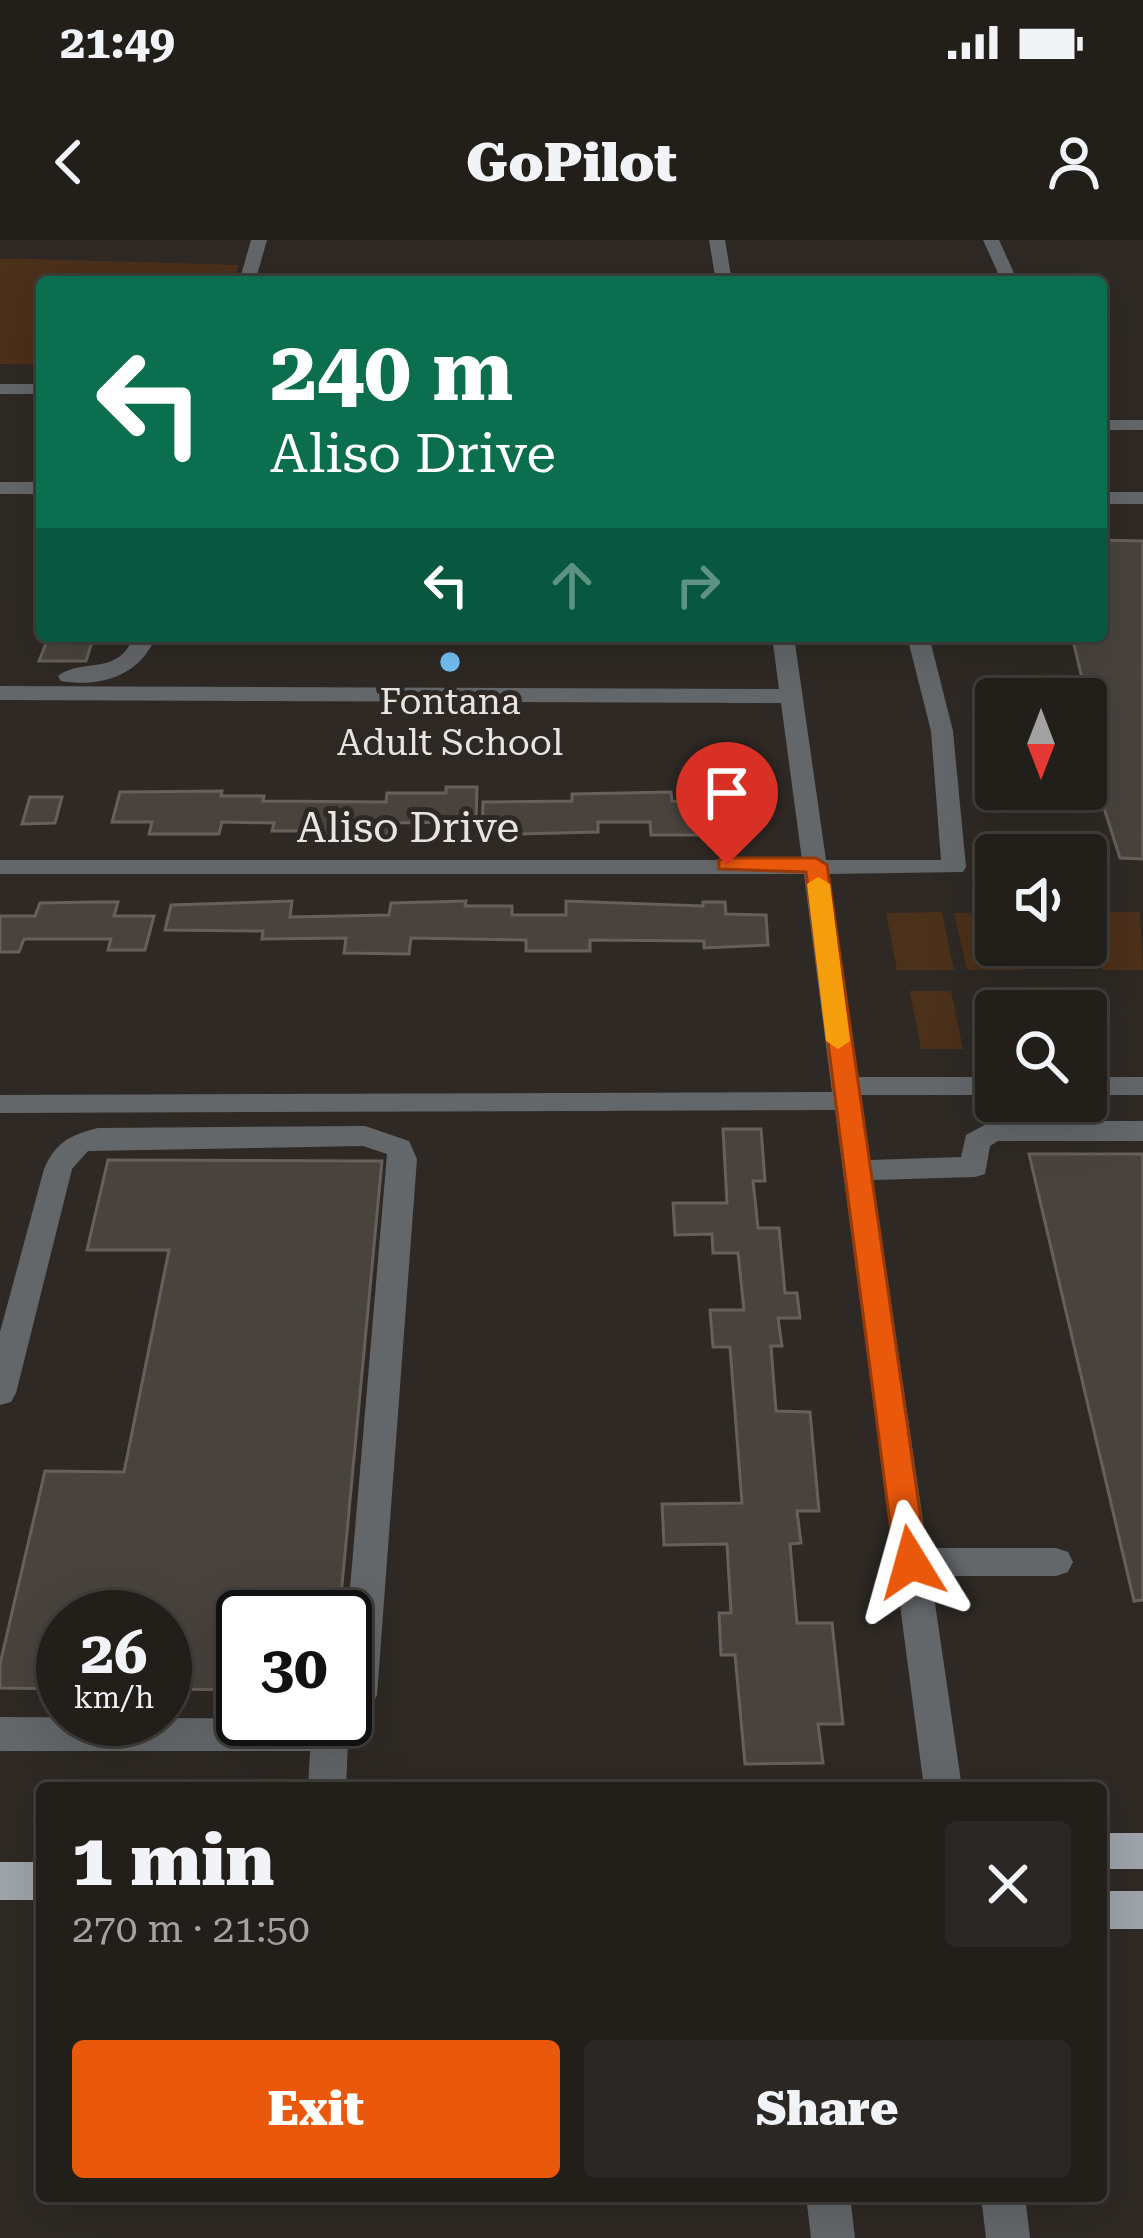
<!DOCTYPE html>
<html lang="en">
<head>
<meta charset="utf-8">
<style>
	body { margin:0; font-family:"Roboto Serif",serif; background:#2a2724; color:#f1f3f6; height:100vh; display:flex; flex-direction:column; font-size:45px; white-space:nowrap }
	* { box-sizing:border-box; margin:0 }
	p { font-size:39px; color:#a2a2a3 }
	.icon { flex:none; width:66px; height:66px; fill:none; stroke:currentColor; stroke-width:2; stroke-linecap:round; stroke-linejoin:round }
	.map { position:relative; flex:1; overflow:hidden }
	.sheet { position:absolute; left:36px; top:1542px; width:1071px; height:420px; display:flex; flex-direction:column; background:#221f1b; border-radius:12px; box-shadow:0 12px 48px #0002,0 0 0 3px #3f3d3a }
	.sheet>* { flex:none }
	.hud { position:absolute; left:36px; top:36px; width:1071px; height:366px; border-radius:12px; box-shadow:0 12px 48px #0002,0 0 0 3px #3f3d3a; background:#0b6e4f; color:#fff; overflow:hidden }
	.needle { width:78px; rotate:180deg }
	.controls { position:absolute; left:975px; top:438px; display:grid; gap:24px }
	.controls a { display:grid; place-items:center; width:132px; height:132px; border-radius:12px; background:#221f1b; box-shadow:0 12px 48px #0002,0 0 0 3px #3f3d3a; font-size:60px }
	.speed { position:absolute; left:36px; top:1350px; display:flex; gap:24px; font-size:60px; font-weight:700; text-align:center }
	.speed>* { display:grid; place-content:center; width:156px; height:156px; border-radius:50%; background:#221f1b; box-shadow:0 12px 48px #0002,0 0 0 3px #3f3d3a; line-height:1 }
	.speed small { font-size:30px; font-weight:400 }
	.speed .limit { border:6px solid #111; border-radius:18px; background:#fff; color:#111 }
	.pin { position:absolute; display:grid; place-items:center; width:102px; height:102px; color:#fff; margin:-123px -51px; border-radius:50% 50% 50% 0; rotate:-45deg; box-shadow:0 0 12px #0007 }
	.pin .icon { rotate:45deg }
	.me { position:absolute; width:132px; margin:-66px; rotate:352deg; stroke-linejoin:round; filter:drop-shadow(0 0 9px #0008) }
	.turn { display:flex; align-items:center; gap:42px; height:252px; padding:0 36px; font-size:54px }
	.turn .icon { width:156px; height:156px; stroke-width:2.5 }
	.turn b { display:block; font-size:84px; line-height:102px }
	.lanes { display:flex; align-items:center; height:114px; padding:0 36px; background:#0003; justify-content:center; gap:60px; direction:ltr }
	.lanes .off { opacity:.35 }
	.round { display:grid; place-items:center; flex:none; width:126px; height:126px; border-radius:12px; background:#2a2724 }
	.headline { display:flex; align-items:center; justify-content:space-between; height:204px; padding:0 36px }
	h1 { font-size:72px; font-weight:800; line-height:90px }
	.cta { display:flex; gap:24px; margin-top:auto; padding:24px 36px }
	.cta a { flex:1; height:138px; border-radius:12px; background:#ea580c; color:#fff; font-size:48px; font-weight:800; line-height:138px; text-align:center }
	.cta a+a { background:#2a2724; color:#f1f3f6 }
	.status { display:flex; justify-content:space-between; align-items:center; height:84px; padding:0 60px; background:#221f1b; direction:ltr }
	.status svg { height:33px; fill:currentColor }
	header { display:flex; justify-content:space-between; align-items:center; height:156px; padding:0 36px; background:#221f1b; font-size:54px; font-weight:800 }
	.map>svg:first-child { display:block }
	.green { fill:#4b301a }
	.building { fill:#49433e; stroke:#665f5a; stroke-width:3 }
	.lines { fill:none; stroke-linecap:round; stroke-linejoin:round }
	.minor { fill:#64676a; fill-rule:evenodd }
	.major { fill:#9ea4a9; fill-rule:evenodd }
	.route { fill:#ea580c; stroke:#983908; stroke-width:3 }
	.slow { fill:#f59e0b }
	.poi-dot { fill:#74c0f6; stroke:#2e2924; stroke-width:4.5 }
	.labels { text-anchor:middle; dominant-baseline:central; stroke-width:10; stroke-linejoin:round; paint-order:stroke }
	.far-poi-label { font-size:36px; fill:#e8e4e1; stroke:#2e2924 }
	.street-label { font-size:42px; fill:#e8e4e1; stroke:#2e2924 }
</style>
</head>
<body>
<div class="status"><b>21:49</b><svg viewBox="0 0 49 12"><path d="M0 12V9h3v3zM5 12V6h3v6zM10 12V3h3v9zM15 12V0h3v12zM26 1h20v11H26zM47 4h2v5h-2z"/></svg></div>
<header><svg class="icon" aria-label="back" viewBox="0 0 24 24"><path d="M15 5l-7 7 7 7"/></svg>GoPilot<svg class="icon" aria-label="person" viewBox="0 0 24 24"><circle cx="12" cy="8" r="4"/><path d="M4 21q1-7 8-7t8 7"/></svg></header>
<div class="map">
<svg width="1143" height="1998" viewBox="0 0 1143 1998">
	<rect width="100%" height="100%" fill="#2e2924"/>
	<path class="green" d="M 0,19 L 34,19 L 239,25 L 233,42 L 42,42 L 42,124 L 0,124 Z
		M 942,672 L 954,730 L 897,730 L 886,673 Z
		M 996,672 L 996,705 L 1018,705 L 1024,730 L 967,730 L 954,673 Z
		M 1086,672 L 1140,672 L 1143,730 L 1102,730 Z
		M 910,751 L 951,751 L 963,809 L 921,809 Z"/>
	<path class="building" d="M 1101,300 L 1143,301 L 1143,619 L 1120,618 L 1095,540 L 1086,540 L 1086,494 L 1095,494 L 1072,396 L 1101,396 Z
		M 49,396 L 94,396 L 86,421 L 39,421 Z
		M 446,547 L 477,547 L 476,582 L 389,583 L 388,595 L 314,595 L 315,591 L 272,591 L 274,583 L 222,582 L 219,594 L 149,594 L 152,582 L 112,582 L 120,552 L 222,551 L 221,556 L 264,556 L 263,561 L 386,562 L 387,553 L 446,553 Z
		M 671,552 L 672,561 L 717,562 L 719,595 L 651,595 L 650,582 L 598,582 L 598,592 L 482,595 L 483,562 L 572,561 L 572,554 Z
		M 719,554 L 753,555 L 755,582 L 721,581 Z
		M 30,557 L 62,557 L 55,583 L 22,584 Z
		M 292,661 L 290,677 L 389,675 L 391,663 L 466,661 L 465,666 L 512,666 L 512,675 L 566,675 L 566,661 L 703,666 L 703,662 L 725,662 L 726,674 L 766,675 L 768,705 L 704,708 L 704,701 L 590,700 L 590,711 L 526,711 L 526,700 L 411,698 L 409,714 L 344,713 L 346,698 L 262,699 L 263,691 L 165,690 L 171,665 Z
		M 93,662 L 118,662 L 114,676 L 154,676 L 145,710 L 108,710 L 111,699 L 24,699 L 19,712 L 0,712 L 0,676 L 35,676 L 40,663 Z
		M 723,889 L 761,889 L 765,941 L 753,941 L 758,988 L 779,988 L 785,1053 L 797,1053 L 800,1078 L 778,1078 L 782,1106 L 771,1106 L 776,1171 L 810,1172 L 819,1271 L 797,1271 L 801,1303 L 790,1304 L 797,1383 L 832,1383 L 843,1484 L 818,1484 L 823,1523 L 745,1524 L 735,1415 L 721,1415 L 719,1373 L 731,1373 L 727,1304 L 664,1305 L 662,1264 L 742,1263 L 730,1107 L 713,1107 L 710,1070 L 744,1070 L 738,1013 L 713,1013 L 712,994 L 675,995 L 673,963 L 727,963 Z
		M 1029,914 L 1143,914 L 1143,1360 L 1134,1361 Z
		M 108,920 L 382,921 L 339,1377 L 243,1377 L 243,1450 L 165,1449 L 165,1377 L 63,1377 L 63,1449 L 0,1448 L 0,1424 L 45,1231 L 124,1232 L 169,1010 L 87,1010 Z"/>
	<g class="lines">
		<path class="minor" d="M 251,0 L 267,0 L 255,42 L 239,42 Z
			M 709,0 L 725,0 L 732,42 L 716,42 Z
			M 983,0 L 999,0 L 1018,42 L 1002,42 Z
			M 0,144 L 42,144 L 42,154 L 0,154 Z
			M 1101,180 L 1143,180 L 1143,190 L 1101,190 Z
			M 0,242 L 42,242 L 42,254 L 0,254 Z
			M 1101,252 L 1143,252 L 1143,264 L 1101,264 Z
			M 134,396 L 156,396 C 141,435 101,448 61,441 L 58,436 C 84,417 118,437 134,396 Z
			M 772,396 L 794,396 L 826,620 L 941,620 L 931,491 L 907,396 L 929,396 L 953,491 L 966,627 L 963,632 L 828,634 L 858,837 L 996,837 L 996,855 L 861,855 L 870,920 L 961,917 L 966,895 L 992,881 L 1143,881 L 1143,901 L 998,901 L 990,906 L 985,934 L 975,937 L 873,940 L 927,1308 L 1056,1308 L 1068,1312 L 1073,1322 L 1068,1332 L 1056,1336 L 931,1336 L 962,1548 L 924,1548 L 835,870 L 0,873 L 0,855 L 832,852 L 804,634 L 0,634 L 0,620 L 802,620 L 781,463 L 0,460 L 0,446 L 779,449 Z
			M 1086,837 L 1143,837 L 1143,855 L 1086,855 Z
			M 365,886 L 409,901 L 417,919 L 377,1455 L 360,1491 L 348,1501 L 346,1548 L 308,1548 L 310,1511 L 0,1511 L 0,1477 L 345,1479 L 345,1407 L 387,914 L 363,906 L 88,911 L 72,929 L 16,1153 L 11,1162 L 0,1165 L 0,1092 L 44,929 C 56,902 70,895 98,888 Z
			M 806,1956 L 850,1956 L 855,1998 L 811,1998 Z
			M 981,1956 L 1025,1956 L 1030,1998 L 986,1998 Z"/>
		<path class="major" d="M 1101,1593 L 1143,1593 L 1143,1629 L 1101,1629 Z
			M 0,1622 L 42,1622 L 42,1660 L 0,1660 Z
			M 1101,1651 L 1143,1651 L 1143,1689 L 1101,1689 Z"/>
	</g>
	<path class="route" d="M 727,618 L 816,618 L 827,625 L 927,1322 L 922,1332 L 911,1336 L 900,1332 L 895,1322 L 806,632 L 719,629 L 719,620 Z"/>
	<path class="slow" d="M 818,637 L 830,644 L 850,801 L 838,809 L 826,801 L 807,644 Z"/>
	<circle class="poi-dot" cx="450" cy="422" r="12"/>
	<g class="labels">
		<g class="far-poi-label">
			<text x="450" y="462">Fontana<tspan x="450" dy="41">Adult School</tspan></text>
		</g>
		<g class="street-label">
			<text x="408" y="587">Aliso Drive</text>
		</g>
	</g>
</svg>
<div class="controls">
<a><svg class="needle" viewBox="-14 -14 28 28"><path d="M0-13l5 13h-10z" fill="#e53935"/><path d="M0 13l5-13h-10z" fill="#a2a2a3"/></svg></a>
<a><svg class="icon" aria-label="sound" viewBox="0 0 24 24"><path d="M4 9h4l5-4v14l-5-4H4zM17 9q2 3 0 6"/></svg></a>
<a><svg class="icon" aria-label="search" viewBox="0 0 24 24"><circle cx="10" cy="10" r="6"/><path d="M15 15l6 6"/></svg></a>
</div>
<div class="speed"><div>26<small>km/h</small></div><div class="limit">30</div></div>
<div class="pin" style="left:727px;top:625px;background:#d93025"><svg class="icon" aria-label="arrive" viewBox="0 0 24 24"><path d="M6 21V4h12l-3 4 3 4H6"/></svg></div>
<svg class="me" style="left:911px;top:1322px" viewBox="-20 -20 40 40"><path d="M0-17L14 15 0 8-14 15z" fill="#ea580c" stroke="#fff" stroke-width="4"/></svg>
<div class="hud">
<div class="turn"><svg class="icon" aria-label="left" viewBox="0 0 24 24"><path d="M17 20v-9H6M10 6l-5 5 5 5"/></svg><div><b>240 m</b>Aliso Drive</div></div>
<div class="lanes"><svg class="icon" aria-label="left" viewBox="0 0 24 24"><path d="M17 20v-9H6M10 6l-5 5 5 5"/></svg><svg class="icon off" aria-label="ahead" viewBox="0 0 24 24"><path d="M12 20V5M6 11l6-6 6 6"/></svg><svg class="icon off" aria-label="right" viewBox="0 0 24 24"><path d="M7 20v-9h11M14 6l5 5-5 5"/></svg></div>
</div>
<section class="sheet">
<div class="headline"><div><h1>1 min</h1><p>270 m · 21:50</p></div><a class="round"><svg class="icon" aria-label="close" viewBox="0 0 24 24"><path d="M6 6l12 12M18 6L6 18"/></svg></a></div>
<div class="cta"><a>Exit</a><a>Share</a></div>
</section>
</div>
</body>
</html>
